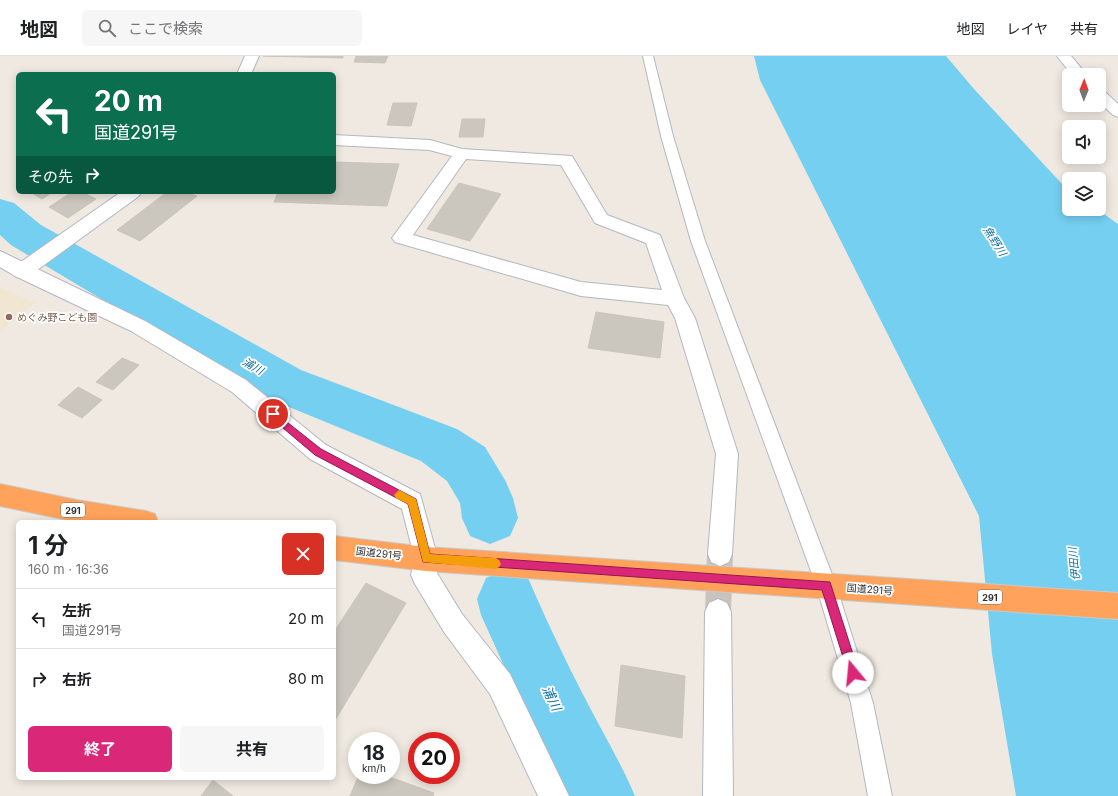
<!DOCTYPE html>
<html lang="ja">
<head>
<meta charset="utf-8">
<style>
	body { margin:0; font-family:Inter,"Noto Sans JP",sans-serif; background:#f6f6f6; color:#202124; height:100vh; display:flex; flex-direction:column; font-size:15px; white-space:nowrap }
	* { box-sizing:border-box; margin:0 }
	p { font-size:13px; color:#757577 }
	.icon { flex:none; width:22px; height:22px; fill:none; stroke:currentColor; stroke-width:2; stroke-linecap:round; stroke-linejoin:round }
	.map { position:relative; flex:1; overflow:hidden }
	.drawer { position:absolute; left:16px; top:464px; width:320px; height:260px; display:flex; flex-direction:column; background:#fff; border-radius:6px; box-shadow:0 2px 10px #0003 }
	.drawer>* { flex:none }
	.top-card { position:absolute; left:16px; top:16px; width:320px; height:122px; border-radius:6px; box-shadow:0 2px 10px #0003; background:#0b6e4f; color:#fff; overflow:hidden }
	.needle { width:26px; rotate:1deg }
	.fabs { position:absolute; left:1062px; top:12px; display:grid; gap:8px }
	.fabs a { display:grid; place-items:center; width:44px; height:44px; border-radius:6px; background:#fff; box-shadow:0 2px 10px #0003; font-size:20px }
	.speed { position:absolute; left:348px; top:676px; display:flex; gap:8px; font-size:20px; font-weight:700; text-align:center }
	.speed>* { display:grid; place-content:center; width:52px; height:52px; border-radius:50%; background:#fff; box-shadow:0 2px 10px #0003; line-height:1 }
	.speed small { font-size:10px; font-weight:400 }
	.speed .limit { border:6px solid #d22; background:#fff; color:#111 }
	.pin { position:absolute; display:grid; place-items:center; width:34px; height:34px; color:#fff; margin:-17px; border:2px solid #fff; border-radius:50%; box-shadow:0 1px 4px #0007 }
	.me { position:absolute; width:44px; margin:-22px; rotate:343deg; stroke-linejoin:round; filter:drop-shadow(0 0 3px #0008) }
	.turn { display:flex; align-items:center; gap:14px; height:84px; padding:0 12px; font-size:18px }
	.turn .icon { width:52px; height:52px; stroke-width:2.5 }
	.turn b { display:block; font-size:28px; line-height:34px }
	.then { display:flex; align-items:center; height:38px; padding:0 12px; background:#0003; gap:8px; font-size:15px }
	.round { display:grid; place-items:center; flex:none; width:42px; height:42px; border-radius:6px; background:#f6f6f6 }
	.headline { display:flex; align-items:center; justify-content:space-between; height:68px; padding:0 12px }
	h1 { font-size:24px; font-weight:700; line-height:30px }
	.action { display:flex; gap:8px; margin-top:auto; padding:8px 12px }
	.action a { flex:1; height:46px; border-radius:6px; background:#db2777; color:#fff; font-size:16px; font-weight:700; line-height:46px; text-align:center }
	.action a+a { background:#f6f6f6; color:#202124 }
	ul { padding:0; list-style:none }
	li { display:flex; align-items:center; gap:12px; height:60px; padding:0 12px; border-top:1px solid #e0e0e0 }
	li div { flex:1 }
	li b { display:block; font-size:15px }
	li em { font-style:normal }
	header { display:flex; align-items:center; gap:24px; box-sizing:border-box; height:56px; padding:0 20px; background:#fff; border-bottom:1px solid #e0e0e0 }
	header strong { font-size:19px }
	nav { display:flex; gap:22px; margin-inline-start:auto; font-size:14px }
	.search { width:280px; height:36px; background:#f6f6f6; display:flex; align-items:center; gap:10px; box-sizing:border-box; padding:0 14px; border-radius:6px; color:#757577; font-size:15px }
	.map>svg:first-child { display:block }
	.education { fill:#f0e6d1 }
	.water { fill:#75cff0 }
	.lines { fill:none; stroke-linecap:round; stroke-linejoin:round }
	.river { fill:#75cff0; fill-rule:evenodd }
	.building { fill:#cbc7bf; stroke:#cbc5ba }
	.street-tunnel { stroke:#c8c4bd; stroke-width:26; stroke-dasharray:26 13; stroke-linecap:butt }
	.lane-casing { stroke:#b4b7c1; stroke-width:2 }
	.street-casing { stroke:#b4b7c1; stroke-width:2 }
	.secondary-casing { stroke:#b4b7c1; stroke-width:2 }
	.highway-casing { stroke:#c9c9c9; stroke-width:2 }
	.lane { fill:#fff; fill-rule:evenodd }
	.street { fill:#fff; fill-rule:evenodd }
	.secondary { fill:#fff; fill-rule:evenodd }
	.highway { fill:#ffa35c; fill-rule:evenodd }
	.route { fill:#db2777; stroke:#8e194d }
	.slow { fill:#f59e0b }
	.education-dot { fill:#8d6e63; stroke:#fff; stroke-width:1.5 }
	.labels { text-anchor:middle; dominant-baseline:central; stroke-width:3.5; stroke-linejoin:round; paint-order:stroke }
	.shield { fill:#fff; stroke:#6d6d6d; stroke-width:1 }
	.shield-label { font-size:9px; font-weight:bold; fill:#2e2e2e }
	.education-label { font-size:10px; fill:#785e54; stroke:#fff; text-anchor:start }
	.street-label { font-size:10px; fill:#2e2e2e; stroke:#fff }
	.water-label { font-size:11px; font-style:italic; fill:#0d6fa3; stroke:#fff }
	.near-water-label { font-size:13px; font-style:italic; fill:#0d6fa3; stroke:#fff }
</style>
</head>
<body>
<header>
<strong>地図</strong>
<div class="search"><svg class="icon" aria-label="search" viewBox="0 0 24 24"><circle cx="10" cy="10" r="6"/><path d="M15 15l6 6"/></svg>ここで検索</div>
<nav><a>地図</a><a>レイヤ</a><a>共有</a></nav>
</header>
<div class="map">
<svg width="1118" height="740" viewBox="0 0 1118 740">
	<rect width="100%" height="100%" fill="#efe9e1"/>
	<path class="education" d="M 0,231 L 35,247 L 0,275 Z"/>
	<path class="water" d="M 754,0 L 946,0 L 974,33 L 1062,128 L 1069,133 L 1069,153 L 1097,153 L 1118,168 L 1118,740 L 1016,740 L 992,598 L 979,460 L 760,24 Z"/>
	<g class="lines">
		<path class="river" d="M 0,143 L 14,147 L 41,169 L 301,314 L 457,373 L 485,391 L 505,424 L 513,442 L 518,462 L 510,480 L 490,488 L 470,480 L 462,462 L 460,447 L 447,425 L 421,405 L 267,342 L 11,189 L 0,179 Z
			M 507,513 L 528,522 C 549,571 573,620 598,667 C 611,691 624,714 635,740 L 563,740 L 481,559 L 477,543 L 486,522 Z"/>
	</g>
	<path class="building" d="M 263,0 L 343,0 L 343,2 Z
		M 356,0 L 388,0 L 385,7 L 354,6 Z
		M 393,47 L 417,47 L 411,70 L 387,69 Z
		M 462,63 L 485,63 L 483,81 L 459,81 Z
		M 334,106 L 399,108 L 387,150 L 274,146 L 278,136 L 334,136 Z
		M 459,127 L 501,138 L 470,185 L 427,173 Z
		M 30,136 L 53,136 L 42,143 Z
		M 72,136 L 82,136 L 96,143 L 68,162 L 49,151 Z
		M 167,136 L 186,136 L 197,140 L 140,185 L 117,174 Z
		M 596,256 L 664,266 L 660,302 L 588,292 Z
		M 122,302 L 139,309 L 113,334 L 96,326 Z
		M 78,331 L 102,344 L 82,362 L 58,349 Z
		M 366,527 L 406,547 L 334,666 L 334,576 Z
		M 621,609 L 685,620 L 682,682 L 615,670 Z
		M 359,719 L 384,719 L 434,737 L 433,740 L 350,740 Z
		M 213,724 L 233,740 L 201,740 Z"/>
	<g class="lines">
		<path class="street-tunnel" d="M 718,556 L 720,498"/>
		<defs>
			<path id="lane" d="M 643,0 L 653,0 L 673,80 L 705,185 L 836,529 L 873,647 L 892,740 L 868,740 L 851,647 L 816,529 L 691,185 L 661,80 Z"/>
			<path id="street" d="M 245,0 L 259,0 L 251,18 L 237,18 Z
				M 1057,0 L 1071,0 L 1087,19 L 1072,19 Z
				M 1099,34 L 1104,35 L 1118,48 L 1118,61 L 1113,59 L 1099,46 Z
				M 334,79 L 430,84 L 462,93 L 572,100 L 607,159 L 660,179 L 684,242 L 695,262 L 738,398 L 732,498 L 729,506 L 720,510 L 711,506 L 708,498 L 716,398 L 675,262 L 668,249 L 581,240 L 395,186 L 392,182 L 395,178 L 452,100 L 429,94 L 334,89 ZM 466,103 L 561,109 L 595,167 L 646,187 L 662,234 L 581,226 L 413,179 Z
				M 121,136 L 141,136 L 139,140 L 29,220 L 22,222 L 15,220 L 13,215 L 15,210 Z
				M 426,491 L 435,494 L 438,503 L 437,517 L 462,558 L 510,618 L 569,740 L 538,740 L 490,638 L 444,576 L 415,528 L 411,519 L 414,503 L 417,494 Z
				M 718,543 L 727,547 L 731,556 L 733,740 L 703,740 L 705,556 L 709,547 Z"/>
			<path id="secondary" d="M 0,195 L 145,265 L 246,324 L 326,389 L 420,438 L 438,503 L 435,512 L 426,515 L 417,512 L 402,453 L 310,403 L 232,336 L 131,275 L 15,220 L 0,211 Z"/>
			<path id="highway" d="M 0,428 L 77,444 L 146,455 L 155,458 L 158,466 L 77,466 L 0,450 Z
				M 334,480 L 426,491 L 1118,537 L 1118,563 L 426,515 L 334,504 Z"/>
		</defs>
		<use href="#lane" class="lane-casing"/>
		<use href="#street" class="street-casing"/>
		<use href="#secondary" class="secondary-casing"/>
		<use href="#highway" class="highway-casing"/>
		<use href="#lane" class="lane"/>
		<use href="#street" class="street"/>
		<use href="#secondary" class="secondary"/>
		<use href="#highway" class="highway"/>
	</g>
	<path class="route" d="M 273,355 L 321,393 L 416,443 L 430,498 L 830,526 L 859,617 L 857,621 L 853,623 L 849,621 L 848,617 L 822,534 L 423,506 L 408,448 L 315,399 L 270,361 L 268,358 Z"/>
	<path class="slow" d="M 399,434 L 416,443 L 430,498 L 496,502 L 499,504 L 501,508 L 499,511 L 496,513 L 423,506 L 408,448 L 396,442 L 394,439 Z"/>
	<circle class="education-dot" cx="9" cy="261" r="4"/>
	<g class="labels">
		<g class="shield">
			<rect x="61" y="447" width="24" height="14" rx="3"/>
			<rect x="978" y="534" width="24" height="14" rx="3"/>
		</g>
		<g class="shield-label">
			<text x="73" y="454">291</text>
			<text x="990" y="541">291</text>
		</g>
		<g class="education-label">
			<text x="17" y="261">めぐみ野こども園</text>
		</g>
		<g class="street-label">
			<text transform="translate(379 497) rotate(7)">国道291号</text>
			<text transform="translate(870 533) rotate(4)">国道291号</text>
		</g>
		<g class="water-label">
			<text transform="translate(995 185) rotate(58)">魚野川</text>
			<text transform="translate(253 310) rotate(30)">浦川</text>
			<text transform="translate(1074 508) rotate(-96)">伊田川</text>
		</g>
		<g class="near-water-label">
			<text transform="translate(552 642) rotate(64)">浦川</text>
		</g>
	</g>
</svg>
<div class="fabs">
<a><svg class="needle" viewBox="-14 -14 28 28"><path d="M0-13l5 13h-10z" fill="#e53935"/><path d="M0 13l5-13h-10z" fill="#757577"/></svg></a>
<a><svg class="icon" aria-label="sound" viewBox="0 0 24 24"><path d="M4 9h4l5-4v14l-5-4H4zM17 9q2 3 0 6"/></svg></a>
<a><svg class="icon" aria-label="layers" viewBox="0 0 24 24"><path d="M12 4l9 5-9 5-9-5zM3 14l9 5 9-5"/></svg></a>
</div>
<div class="speed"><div>18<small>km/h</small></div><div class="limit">20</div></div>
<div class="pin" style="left:273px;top:358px;background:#d93025"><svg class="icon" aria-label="arrive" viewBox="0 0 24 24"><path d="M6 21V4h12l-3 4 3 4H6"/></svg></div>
<svg class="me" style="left:853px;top:617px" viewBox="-20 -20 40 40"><circle r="19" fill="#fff"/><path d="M0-13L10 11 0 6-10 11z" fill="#db2777"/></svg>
<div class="top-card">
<div class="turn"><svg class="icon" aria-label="left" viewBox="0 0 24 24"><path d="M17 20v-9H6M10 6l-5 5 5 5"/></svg><div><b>20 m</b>国道291号</div></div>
<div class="then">その先<svg class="icon" aria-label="right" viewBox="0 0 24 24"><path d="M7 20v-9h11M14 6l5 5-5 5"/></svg></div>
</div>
<section class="drawer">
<div class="headline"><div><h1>1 分</h1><p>160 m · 16:36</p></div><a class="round" style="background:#d93025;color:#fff"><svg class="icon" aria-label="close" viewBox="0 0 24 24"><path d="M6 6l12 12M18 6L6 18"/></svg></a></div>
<ul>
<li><svg class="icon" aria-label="left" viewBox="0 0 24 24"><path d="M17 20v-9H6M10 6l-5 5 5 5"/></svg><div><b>左折</b><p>国道291号</p></div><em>20 m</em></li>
<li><svg class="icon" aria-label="right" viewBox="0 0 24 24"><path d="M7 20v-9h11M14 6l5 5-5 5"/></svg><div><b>右折</b></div><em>80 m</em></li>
</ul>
<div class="action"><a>終了</a><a>共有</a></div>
</section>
</div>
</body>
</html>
